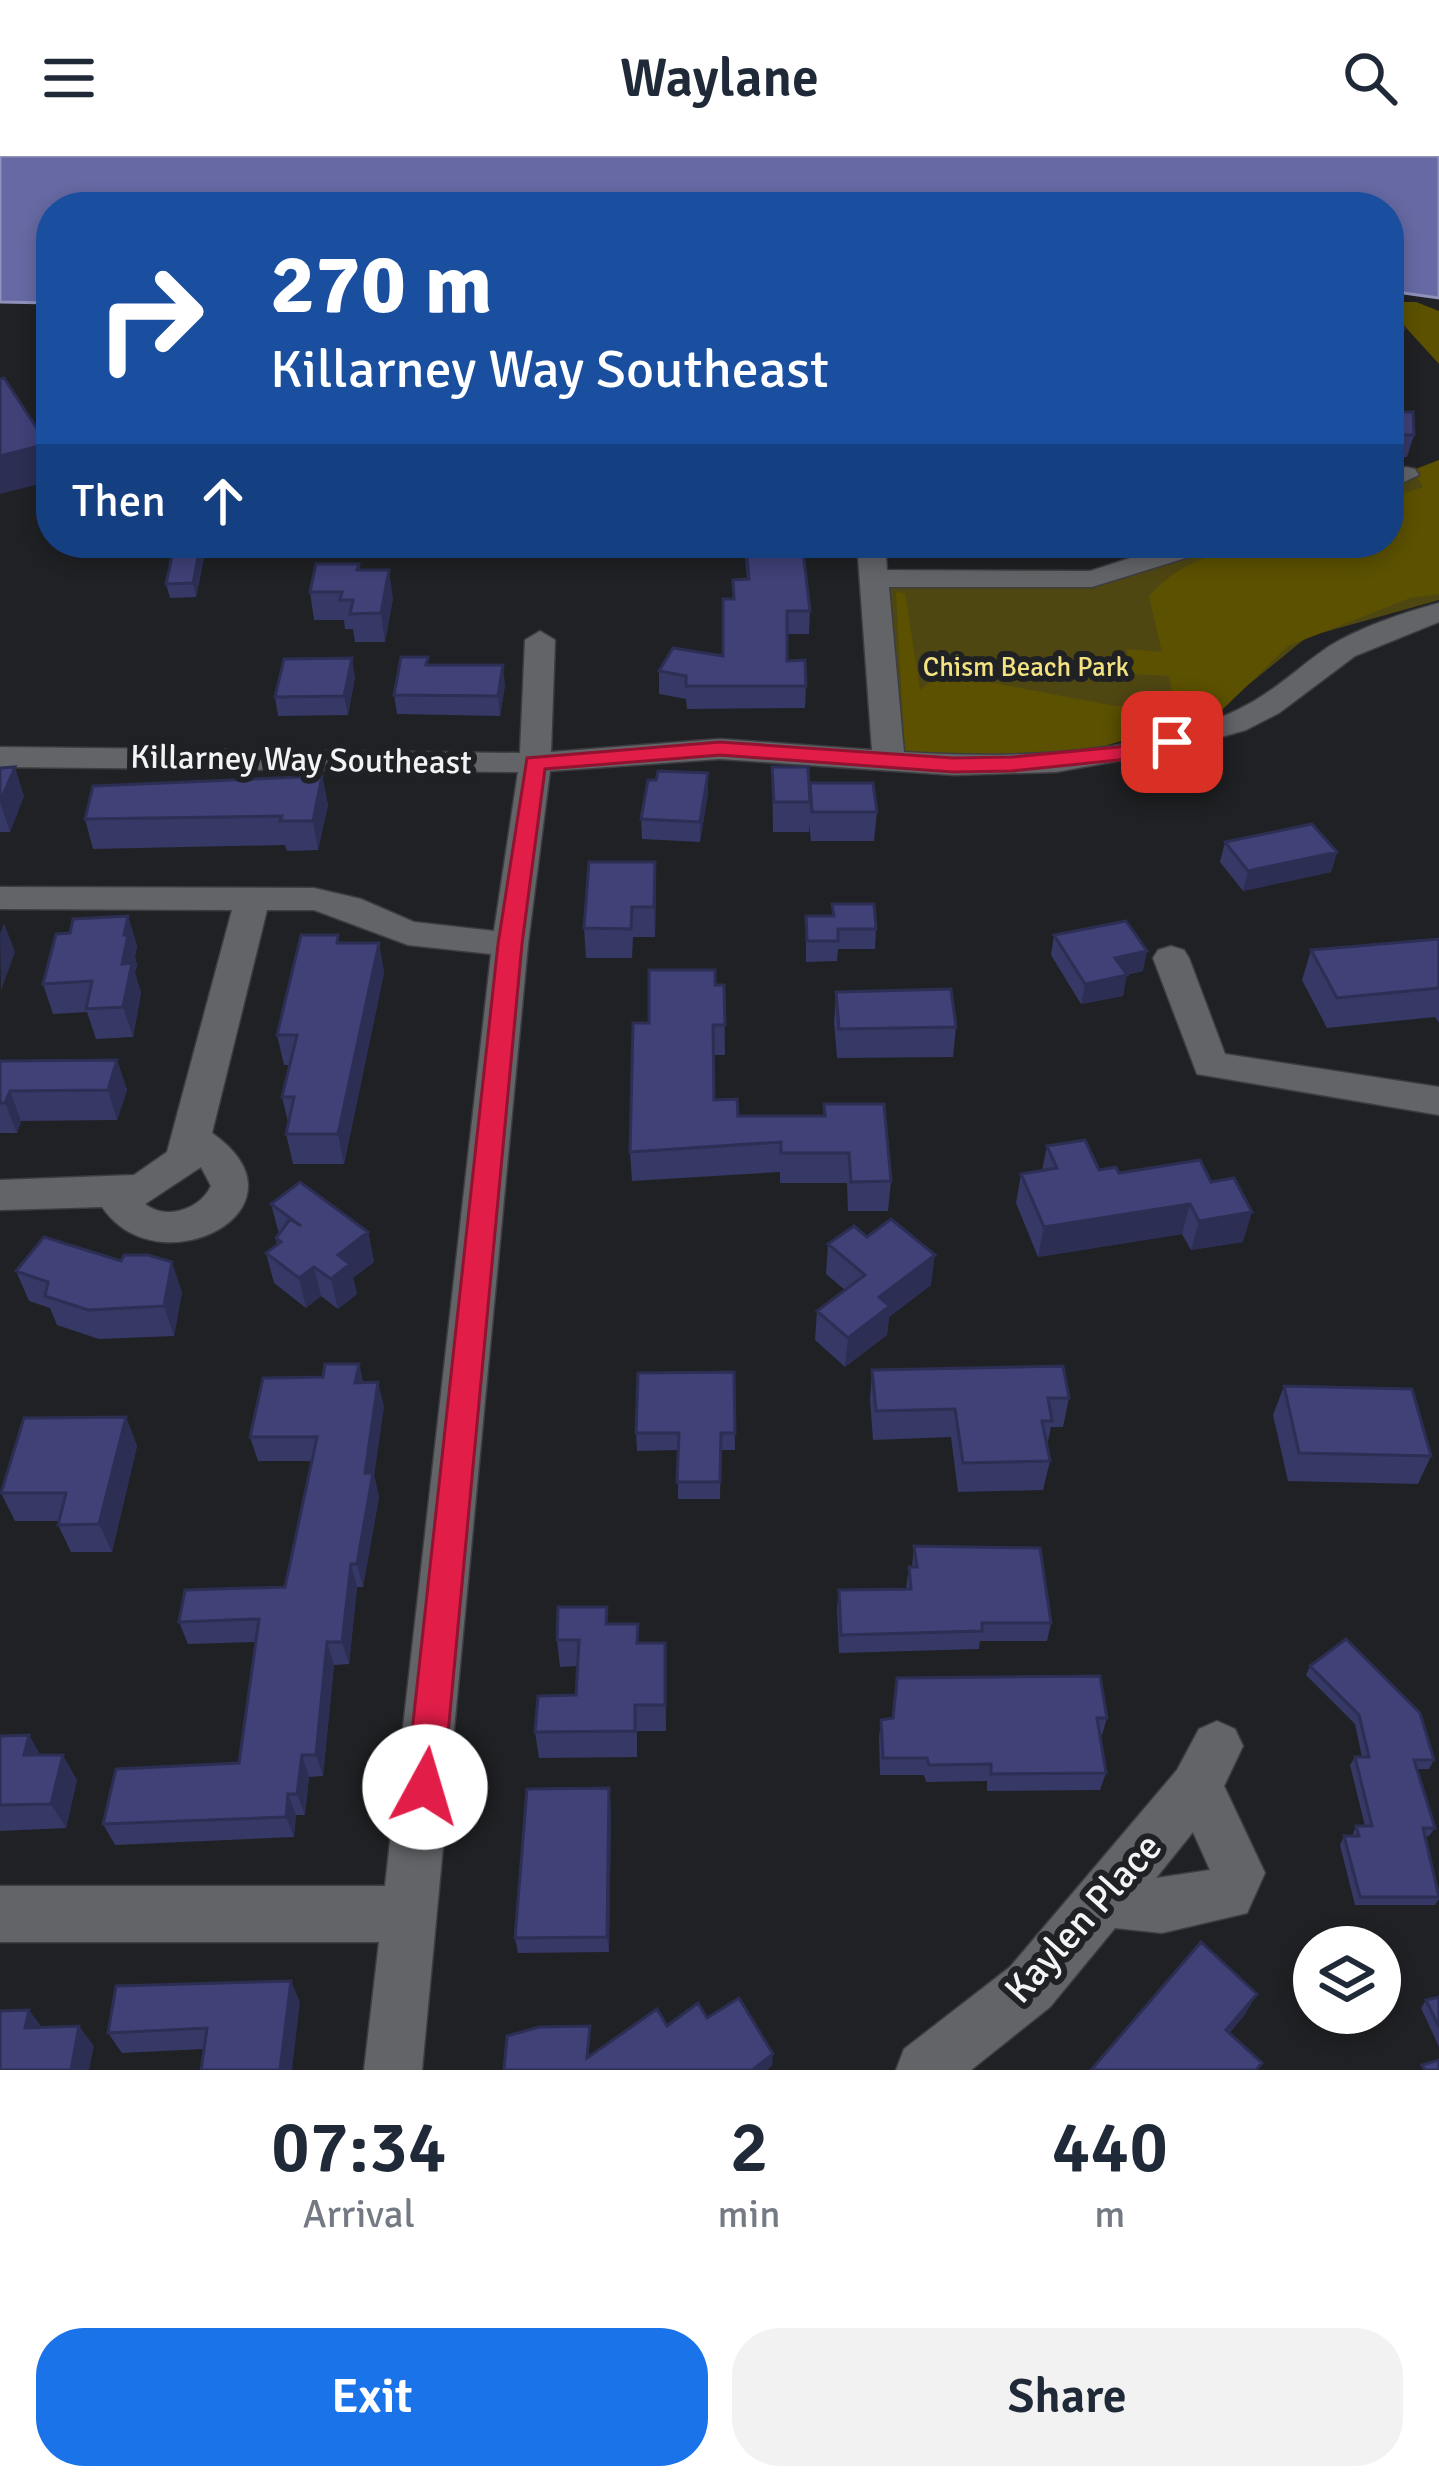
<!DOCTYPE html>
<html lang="en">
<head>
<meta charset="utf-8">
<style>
	body { margin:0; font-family:Signika,sans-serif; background:#f2f2f3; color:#1f2937; height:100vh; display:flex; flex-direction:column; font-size:45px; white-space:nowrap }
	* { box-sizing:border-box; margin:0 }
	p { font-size:39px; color:#747a83 }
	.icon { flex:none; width:66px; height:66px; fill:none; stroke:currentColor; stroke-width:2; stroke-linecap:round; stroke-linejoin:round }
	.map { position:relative; height:1914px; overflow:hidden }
	.side { display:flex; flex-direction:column; background:#fff; flex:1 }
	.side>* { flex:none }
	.guide { position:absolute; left:36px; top:36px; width:1368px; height:366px; border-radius:48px; box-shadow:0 6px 18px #0003; background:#1a4fa0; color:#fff; overflow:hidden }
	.buttons { position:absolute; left:1293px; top:1770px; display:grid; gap:24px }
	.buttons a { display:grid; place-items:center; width:108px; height:108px; border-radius:50%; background:#fff; box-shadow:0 6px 18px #0003; font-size:60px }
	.pin { position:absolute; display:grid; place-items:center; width:102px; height:102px; color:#fff; margin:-51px; border-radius:24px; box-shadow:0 6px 18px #0006 }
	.me { position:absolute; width:132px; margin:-66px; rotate:6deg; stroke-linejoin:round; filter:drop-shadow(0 0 9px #0008) }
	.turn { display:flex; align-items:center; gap:42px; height:252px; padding:0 36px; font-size:54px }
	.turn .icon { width:156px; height:156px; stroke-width:2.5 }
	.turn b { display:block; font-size:84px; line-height:102px }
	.then { display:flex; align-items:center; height:114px; padding:0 36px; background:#0003; gap:24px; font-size:45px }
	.eta { display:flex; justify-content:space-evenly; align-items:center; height:204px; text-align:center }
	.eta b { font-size:72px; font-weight:600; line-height:84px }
	.cta { display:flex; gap:24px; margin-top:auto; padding:24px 36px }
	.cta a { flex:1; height:138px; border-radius:48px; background:#1a73e8; color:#fff; font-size:48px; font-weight:600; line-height:138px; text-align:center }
	.cta a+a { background:#f2f2f3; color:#1f2937 }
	header { display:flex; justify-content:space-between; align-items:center; height:156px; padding:0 36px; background:#fff; font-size:54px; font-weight:600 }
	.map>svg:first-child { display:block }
	.green { fill:#4f4712 }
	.forest { fill:#5c5101 }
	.water { fill:#6669a3; stroke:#9092bc; stroke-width:3 }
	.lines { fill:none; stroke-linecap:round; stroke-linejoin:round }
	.minor-casing { stroke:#3d3d40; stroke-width:3 }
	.minor { fill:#636468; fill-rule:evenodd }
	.wall { fill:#363866 }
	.shaded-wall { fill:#2c2e53 }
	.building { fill:#3f4177; stroke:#2c2e53; stroke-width:3 }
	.route { fill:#e11d48; stroke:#92132f; stroke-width:3 }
	.labels { text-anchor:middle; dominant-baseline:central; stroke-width:12; stroke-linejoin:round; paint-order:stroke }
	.far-park-label { font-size:27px; fill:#f3e281; stroke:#202124 }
	.street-label { font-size:33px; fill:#f2f3f5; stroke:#202124 }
	.near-street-label { font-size:39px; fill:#f2f3f5; stroke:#202124 }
</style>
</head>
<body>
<header><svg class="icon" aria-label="menu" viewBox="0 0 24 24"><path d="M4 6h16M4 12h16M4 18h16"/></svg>Waylane<svg class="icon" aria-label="search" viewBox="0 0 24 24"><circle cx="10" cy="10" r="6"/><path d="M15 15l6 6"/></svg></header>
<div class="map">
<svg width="1439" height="1914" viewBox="0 0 1439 1914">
	<rect width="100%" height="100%" fill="#202124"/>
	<path class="green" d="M 1439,311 L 1439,444 L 1307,481 L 1214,557 L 1050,600 L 892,590 L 874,422 L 1068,424 L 1208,387 L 1389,387 L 1389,325 Z"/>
	<path class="forest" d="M 1389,146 L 1416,146 L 1439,155 L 1439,208 L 1389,153 Z
		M 1439,304 L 1439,438 L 1410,442 L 1288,490 L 1222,554 L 1053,606 L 905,599 L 896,436 L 905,437 L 920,534 L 941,517 L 1115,550 L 1174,549 L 1169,520 L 1131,518 L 1127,493 L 1162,496 L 1149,440 C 1209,374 1306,387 1389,387 L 1389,342 L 1423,331 L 1413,314 Z"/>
	<path class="water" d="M 0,0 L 1439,0 L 1439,142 L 1389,135 L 1389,51 L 51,51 L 51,147 L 0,146 Z"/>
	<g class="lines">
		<defs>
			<path id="minor" d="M 1406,311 L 1415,313 L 1419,319 L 1389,333 L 1389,316 Z
				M 857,387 L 885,387 L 887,414 L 1090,415 L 1177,387 L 1219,387 L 1215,393 L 1092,431 L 889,431 L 904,596 C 1011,603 1159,600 1254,545 C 1280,530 1303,508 1328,491 C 1358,472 1405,456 1439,447 L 1439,466 L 1355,500 L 1279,557 L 1246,574 L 1172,595 L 1056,616 L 954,619 L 720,603 L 550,615 L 528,788 L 422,1914 L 364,1914 L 379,1786 L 0,1786 L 0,1730 L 385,1730 L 491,798 L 408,789 L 314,754 L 267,754 L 212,977 C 319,1052 159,1135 102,1051 L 0,1054 L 0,1024 L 134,1019 L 167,996 L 232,754 L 0,753 L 0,731 L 314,732 L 361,743 L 414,766 L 494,775 L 518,616 L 0,611 L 0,591 L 520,597 L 525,484 L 540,475 L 555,484 L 551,596 L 720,583 L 872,594 ZM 201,1011 L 211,1030 C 200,1053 167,1065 145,1048 Z
				M 1171,790 L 1184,794 L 1189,802 L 1225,898 L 1439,931 L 1439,959 L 1197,918 L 1153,802 L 1158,794 Z
				M 1217,1565 L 1235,1573 L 1243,1590 L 1224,1630 L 1265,1717 L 1247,1757 L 1162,1777 L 1115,1772 L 1050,1851 L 971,1914 L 896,1914 L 904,1893 L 1010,1811 L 1177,1614 L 1199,1573 ZM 1193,1676 L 1210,1714 L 1156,1722 Z"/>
		</defs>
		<use href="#minor" class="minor-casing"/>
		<use href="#minor" class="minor"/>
	</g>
	<path class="wall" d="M 1389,148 L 1404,173 L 1398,194 L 1389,194 Z
		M 1389,256 L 1414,279 L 1407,301 L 1389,301 Z
		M 175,387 L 207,387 L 196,441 L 170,442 L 166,428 Z
		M 744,387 L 802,387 L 810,455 L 809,478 L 787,478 L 787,505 L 806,530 L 805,552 L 687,553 L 686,543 L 659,538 L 659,515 L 723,500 L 733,443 L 747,423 Z
		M 359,408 L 360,414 L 393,442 L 385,486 L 355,486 L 353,473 L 345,473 L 344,464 L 314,464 L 310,436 Z
		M 429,509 L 505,529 L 500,560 L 397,558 L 394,539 Z
		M 355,521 L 348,559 L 278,560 L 275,541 Z
		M 772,611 L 809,632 L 877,656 L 874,685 L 811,685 L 809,668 L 809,676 L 773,676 Z
		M 0,612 L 24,640 L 10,676 L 0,676 Z
		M 708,617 L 708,637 L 700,686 L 642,683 L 641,663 L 656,624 Z
		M 322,620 L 328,649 L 318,694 L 287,695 L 285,689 L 93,693 L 85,663 Z
		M 1225,686 L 1337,696 L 1331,716 L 1243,735 L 1220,706 Z
		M 656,736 L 655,781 L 633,781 L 632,802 L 586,802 L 584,772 Z
		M 832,748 L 876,773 L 875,793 L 838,793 L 837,805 L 806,806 L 806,760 L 832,760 Z
		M 128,760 L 137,790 L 135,801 L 137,809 L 135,817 L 141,837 L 133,881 L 96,883 L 87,856 L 53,858 L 43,828 L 70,777 Z
		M 1054,779 L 1143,815 L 1126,819 L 1123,840 L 1081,848 L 1051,799 Z
		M 1439,783 L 1439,867 L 1435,861 L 1327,872 L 1302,824 L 1311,794 Z
		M 340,787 L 379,787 L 384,817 L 344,1008 L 293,1008 L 286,978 L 288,966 L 282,941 L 290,909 L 284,909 L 277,879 Z
		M 715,829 L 724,829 L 725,899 L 714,899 L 714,944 L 738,960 L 823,960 L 824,948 L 891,1025 L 888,1055 L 848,1055 L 847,1027 L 780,1027 L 780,1016 L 632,1025 L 630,996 L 649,867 Z
		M 836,836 L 956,871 L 953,901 L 837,902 L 834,866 Z
		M 117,904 L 127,934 L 117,964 L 21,965 L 17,977 L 0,977 L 0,905 Z
		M 1047,990 L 1099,1014 L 1119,1017 L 1200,1004 L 1243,1086 L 1191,1094 L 1182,1078 L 1038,1101 L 1016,1047 L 1021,1018 L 1042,1014 Z
		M 271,1048 L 368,1076 L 374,1106 L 353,1122 L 357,1138 L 338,1153 L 321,1140 L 306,1152 L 274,1127 L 266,1097 L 277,1088 L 276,1082 L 279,1078 Z
		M 828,1088 L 931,1129 L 889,1161 L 887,1179 L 845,1211 L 815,1184 L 817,1155 L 845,1134 L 826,1118 Z
		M 16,1115 L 182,1136 L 174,1180 L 99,1183 L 57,1169 L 50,1152 L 29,1145 Z
		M 359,1208 L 363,1226 L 384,1250 L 374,1319 L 379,1341 L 363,1431 L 357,1431 L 349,1508 L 334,1509 L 323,1620 L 309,1621 L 305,1659 L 296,1659 L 294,1681 L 115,1689 L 103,1668 L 239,1607 L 255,1486 L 188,1488 L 179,1466 L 285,1431 L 312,1305 L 258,1305 L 250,1281 L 323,1221 Z
		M 872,1214 L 1069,1242 L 1063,1271 L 1051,1271 L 1047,1290 L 1050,1305 L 1043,1334 L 958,1336 L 951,1281 L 873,1284 L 870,1243 Z
		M 734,1216 L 735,1294 L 721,1294 L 720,1343 L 678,1343 L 678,1294 L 637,1295 L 636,1277 Z
		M 1284,1230 L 1431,1300 L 1418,1328 L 1288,1325 L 1273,1259 Z
		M 126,1261 L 137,1290 L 112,1396 L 71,1396 L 58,1369 L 58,1365 L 15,1365 L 1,1337 Z
		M 914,1390 L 1051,1467 L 1047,1485 L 980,1485 L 979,1493 L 839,1497 L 837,1452 L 839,1434 L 906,1433 L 909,1411 L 912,1411 Z
		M 609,1468 L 639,1487 L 665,1487 L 666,1575 L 637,1575 L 637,1601 L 539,1602 L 535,1576 L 576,1539 L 577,1510 L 560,1511 L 557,1484 Z
		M 1310,1510 L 1434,1604 L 1429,1613 L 1417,1613 L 1435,1672 L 1429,1680 L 1425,1681 L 1439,1735 L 1439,1743 L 1435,1749 L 1355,1749 L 1340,1689 L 1344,1680 L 1352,1680 L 1356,1670 L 1365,1670 L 1350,1609 L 1355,1601 L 1362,1601 L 1355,1568 L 1306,1519 Z
		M 897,1522 L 1107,1562 L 1102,1579 L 1100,1579 L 1106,1617 L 1100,1634 L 987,1635 L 987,1625 L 926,1626 L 924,1619 L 880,1619 L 879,1581 L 881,1564 L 892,1562 Z
		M 29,1579 L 40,1599 L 77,1624 L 66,1672 L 0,1675 L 0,1580 Z
		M 611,1649 L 609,1796 L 518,1797 L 515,1782 Z
		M 1439,1841 L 1439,1891 L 1421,1852 L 1426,1844 Z
		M 300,1846 L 204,1893 L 122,1897 L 108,1877 Z"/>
	<path class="shaded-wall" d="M 47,288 L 51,302 L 51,325 L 0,338 L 0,300 Z
		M 201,387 L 207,387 L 196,441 L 193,427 Z
		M 389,414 L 393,442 L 385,486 L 381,457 Z
		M 352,502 L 355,521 L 348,559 L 344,540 Z
		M 503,509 L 505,529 L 500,560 L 498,540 Z
		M 15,611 L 24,640 L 10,676 L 0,646 Z
		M 708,617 L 708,637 L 700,686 L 700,666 Z
		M 322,620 L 328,649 L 318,694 L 313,665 Z
		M 1337,696 L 1331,716 L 1243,735 L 1248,715 Z
		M 655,706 L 656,736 L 655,781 L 654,751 Z
		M 128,760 L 137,790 L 135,801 L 137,809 L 135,817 L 141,837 L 133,881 L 123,851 L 122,808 Z
		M 4,767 L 15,796 L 1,835 L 0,778 Z
		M 379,787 L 384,817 L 344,1008 L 338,978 Z
		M 1147,795 L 1143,815 L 1111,822 L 1115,802 Z
		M 1127,819 L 1123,840 L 1081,848 L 1085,828 Z
		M 117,904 L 127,934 L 117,964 L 108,934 Z
		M 10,935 L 21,965 L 17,977 L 5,947 Z
		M 1190,1048 L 1182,1078 L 1038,1101 L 1044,1071 Z
		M 1252,1056 L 1243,1086 L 1191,1094 L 1199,1065 Z
		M 368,1076 L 374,1106 L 353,1122 L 357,1138 L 338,1153 L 331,1123 L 338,1099 Z
		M 935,1099 L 931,1129 L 889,1161 L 887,1179 L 845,1211 L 848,1182 L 879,1141 Z
		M 172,1106 L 182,1136 L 174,1180 L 164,1150 Z
		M 314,1111 L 321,1140 L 306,1152 L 299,1122 Z
		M 359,1208 L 364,1232 L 355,1227 Z
		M 378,1226 L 384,1250 L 374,1319 L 379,1341 L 363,1431 L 357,1408 L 365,1317 Z
		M 126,1261 L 137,1290 L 112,1396 L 99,1368 Z
		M 351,1408 L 357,1431 L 349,1508 L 342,1486 Z
		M 327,1486 L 334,1509 L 323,1620 L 316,1599 Z
		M 29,1579 L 44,1605 L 24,1599 Z
		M 63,1599 L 77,1624 L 66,1672 L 51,1648 Z
		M 302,1599 L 309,1621 L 305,1659 L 297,1638 Z
		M 609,1632 L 611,1649 L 609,1796 L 607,1781 Z
		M 288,1638 L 296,1659 L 294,1681 L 286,1661 Z
		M 291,1825 L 300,1846 L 292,1914 L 280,1914 Z
		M 1257,1838 L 1244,1860 L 1214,1896 L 1226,1874 Z
		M 29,1854 L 44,1874 L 25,1872 Z
		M 79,1870 L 94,1890 L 89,1914 L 71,1914 Z
		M 773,1898 L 772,1910 L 767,1914 L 752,1914 Z"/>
	<path class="building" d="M 1389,148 L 1390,148 L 1404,173 L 1389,174 Z
		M 4,222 L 47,288 L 0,300 L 0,223 Z
		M 1389,256 L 1413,256 L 1414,279 L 1389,279 Z
		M 175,387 L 201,387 L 193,427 L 166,428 Z
		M 746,387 L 802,387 L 810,455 L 787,455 L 787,505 L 805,504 L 806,530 L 686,530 L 686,520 L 659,515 L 673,492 L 723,500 L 723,443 L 734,443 L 733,424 L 749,423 Z
		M 316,408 L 359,408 L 357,414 L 389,414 L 381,457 L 350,458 L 353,444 L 340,444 L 342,436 L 310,436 Z
		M 401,501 L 428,501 L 426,509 L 503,509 L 498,540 L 394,539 Z
		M 352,502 L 344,540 L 275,541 L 284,503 Z
		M 15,611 L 0,646 L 0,612 Z
		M 772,611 L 808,611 L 810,646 L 774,646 Z
		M 658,615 L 708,617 L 700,666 L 641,663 L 648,624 L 656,624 Z
		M 322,620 L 313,665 L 280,665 L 282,660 L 85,663 L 93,630 Z
		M 810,627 L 873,627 L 877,656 L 812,656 Z
		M 1312,668 L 1337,696 L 1248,715 L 1225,686 Z
		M 589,706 L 655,706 L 654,751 L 632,751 L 631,773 L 584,772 Z
		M 832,748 L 874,748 L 876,773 L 838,773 L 838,785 L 807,785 L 806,760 L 834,760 Z
		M 128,760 L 124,779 L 128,779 L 122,808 L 132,807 L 123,851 L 86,853 L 92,825 L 43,828 L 56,778 L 70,777 L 73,763 Z
		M 1126,765 L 1147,795 L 1115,802 L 1127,819 L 1085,828 L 1054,779 Z
		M 301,779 L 338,779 L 337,787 L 379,787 L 338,978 L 286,978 L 294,941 L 282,941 L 297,879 L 277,879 Z
		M 1439,783 L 1439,832 L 1337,842 L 1311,794 Z
		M 649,814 L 715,814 L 715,829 L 724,829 L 725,869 L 713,869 L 714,944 L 737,943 L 738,960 L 825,960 L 824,948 L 884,948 L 891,1025 L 851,1026 L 849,997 L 781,997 L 781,986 L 630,996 L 633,867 L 649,867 Z
		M 951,833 L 956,871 L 839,873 L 836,836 Z
		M 117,904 L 108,934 L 10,935 L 5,947 L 0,947 L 0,905 Z
		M 1085,984 L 1099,1014 L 1116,1011 L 1119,1017 L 1200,1004 L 1211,1026 L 1234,1022 L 1252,1056 L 1199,1065 L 1190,1048 L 1044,1071 L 1021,1018 L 1057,1012 L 1047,990 Z
		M 300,1026 L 368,1076 L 338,1099 L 350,1108 L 331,1123 L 314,1111 L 299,1122 L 266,1097 L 281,1086 L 276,1082 L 290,1063 L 301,1070 L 271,1048 Z
		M 891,1063 L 935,1099 L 879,1141 L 890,1150 L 848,1182 L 817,1155 L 865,1119 L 828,1088 L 854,1070 L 867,1081 Z
		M 44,1081 L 121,1105 L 124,1099 L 148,1099 L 172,1106 L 164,1150 L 88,1154 L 45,1140 L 48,1126 L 16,1115 Z
		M 325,1208 L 359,1208 L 355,1227 L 378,1226 L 365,1317 L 373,1317 L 357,1408 L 351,1408 L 342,1486 L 327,1486 L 316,1599 L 302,1599 L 297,1638 L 288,1638 L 286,1661 L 103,1668 L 116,1613 L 239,1607 L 259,1463 L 179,1466 L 185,1434 L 285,1431 L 317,1281 L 250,1281 L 263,1222 L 323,1221 Z
		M 1063,1210 L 1069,1242 L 1048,1242 L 1052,1265 L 1042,1265 L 1050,1305 L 963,1307 L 955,1253 L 876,1255 L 872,1214 Z
		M 734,1216 L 735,1277 L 721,1277 L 720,1326 L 677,1326 L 679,1277 L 636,1277 L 638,1217 Z
		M 1284,1230 L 1412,1233 L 1431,1300 L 1299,1297 Z
		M 126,1261 L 99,1368 L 58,1369 L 66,1337 L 1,1337 L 24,1262 Z
		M 914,1390 L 1040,1392 L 1051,1467 L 982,1467 L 982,1475 L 841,1479 L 839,1434 L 911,1433 L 909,1411 L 917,1411 Z
		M 558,1451 L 607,1451 L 606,1468 L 638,1468 L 637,1487 L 665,1487 L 665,1549 L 635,1549 L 635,1575 L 535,1576 L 538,1540 L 576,1539 L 579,1484 L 557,1484 Z
		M 1346,1483 L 1420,1557 L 1434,1604 L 1414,1604 L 1435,1672 L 1423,1672 L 1439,1741 L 1360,1741 L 1344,1680 L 1359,1680 L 1356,1670 L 1372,1670 L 1355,1601 L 1369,1601 L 1359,1559 L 1310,1510 Z
		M 1100,1520 L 1107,1562 L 1097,1562 L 1106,1617 L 991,1618 L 991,1608 L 929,1609 L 927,1602 L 883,1602 L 881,1564 L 893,1562 L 897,1522 Z
		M 29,1579 L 24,1599 L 63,1599 L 51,1648 L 0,1649 L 0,1580 Z
		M 609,1632 L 607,1781 L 515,1782 L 527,1633 Z
		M 1201,1786 L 1257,1838 L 1226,1874 L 1262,1907 L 1256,1914 L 1091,1914 Z
		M 291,1825 L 280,1914 L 201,1914 L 207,1872 L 108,1877 L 116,1830 Z
		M 1439,1841 L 1439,1871 L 1426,1844 Z
		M 739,1842 L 773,1898 L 752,1914 L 504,1914 L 507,1880 L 539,1871 L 590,1870 L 587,1902 L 657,1853 L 667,1870 L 698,1847 L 707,1862 Z
		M 29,1854 L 25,1872 L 79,1870 L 71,1914 L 0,1914 L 0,1855 Z
		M 1439,1904 L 1439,1914 L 1425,1914 L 1422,1909 Z"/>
	<path class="route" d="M 1172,579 L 1180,581 L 1180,591 L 1118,604 L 1012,615 L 953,616 L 720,599 L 545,613 L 522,788 L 443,1631 L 438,1644 L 425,1649 L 412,1644 L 406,1631 L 498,788 L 527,602 L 720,586 L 953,602 L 1012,601 L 1118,591 Z"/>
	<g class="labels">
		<g class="far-park-label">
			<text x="1026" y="511">Chism Beach Park</text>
		</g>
		<g class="street-label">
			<text transform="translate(301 604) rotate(1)">Killarney Way Southeast</text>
		</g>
		<g class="near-street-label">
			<text transform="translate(1083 1762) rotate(-48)">Kaylen Place</text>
		</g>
	</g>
</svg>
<div class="buttons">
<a><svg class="icon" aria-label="layers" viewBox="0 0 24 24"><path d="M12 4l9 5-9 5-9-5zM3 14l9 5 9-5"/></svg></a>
</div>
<div class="pin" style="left:1172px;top:586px;background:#d93025"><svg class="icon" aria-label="arrive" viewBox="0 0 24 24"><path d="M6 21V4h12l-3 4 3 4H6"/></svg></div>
<svg class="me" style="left:425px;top:1631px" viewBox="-20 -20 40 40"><circle r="19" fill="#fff"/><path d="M0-13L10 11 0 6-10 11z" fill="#e11d48"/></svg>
<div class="guide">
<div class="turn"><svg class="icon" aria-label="right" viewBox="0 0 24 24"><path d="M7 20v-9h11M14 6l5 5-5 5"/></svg><div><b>270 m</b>Killarney Way Southeast</div></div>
<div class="then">Then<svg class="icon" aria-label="ahead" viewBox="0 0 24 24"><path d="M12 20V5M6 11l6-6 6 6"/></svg></div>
</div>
</div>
<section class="side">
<div class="eta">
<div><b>07:34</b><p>Arrival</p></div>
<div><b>2</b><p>min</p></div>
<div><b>440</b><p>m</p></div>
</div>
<div class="cta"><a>Exit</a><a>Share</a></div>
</section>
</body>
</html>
